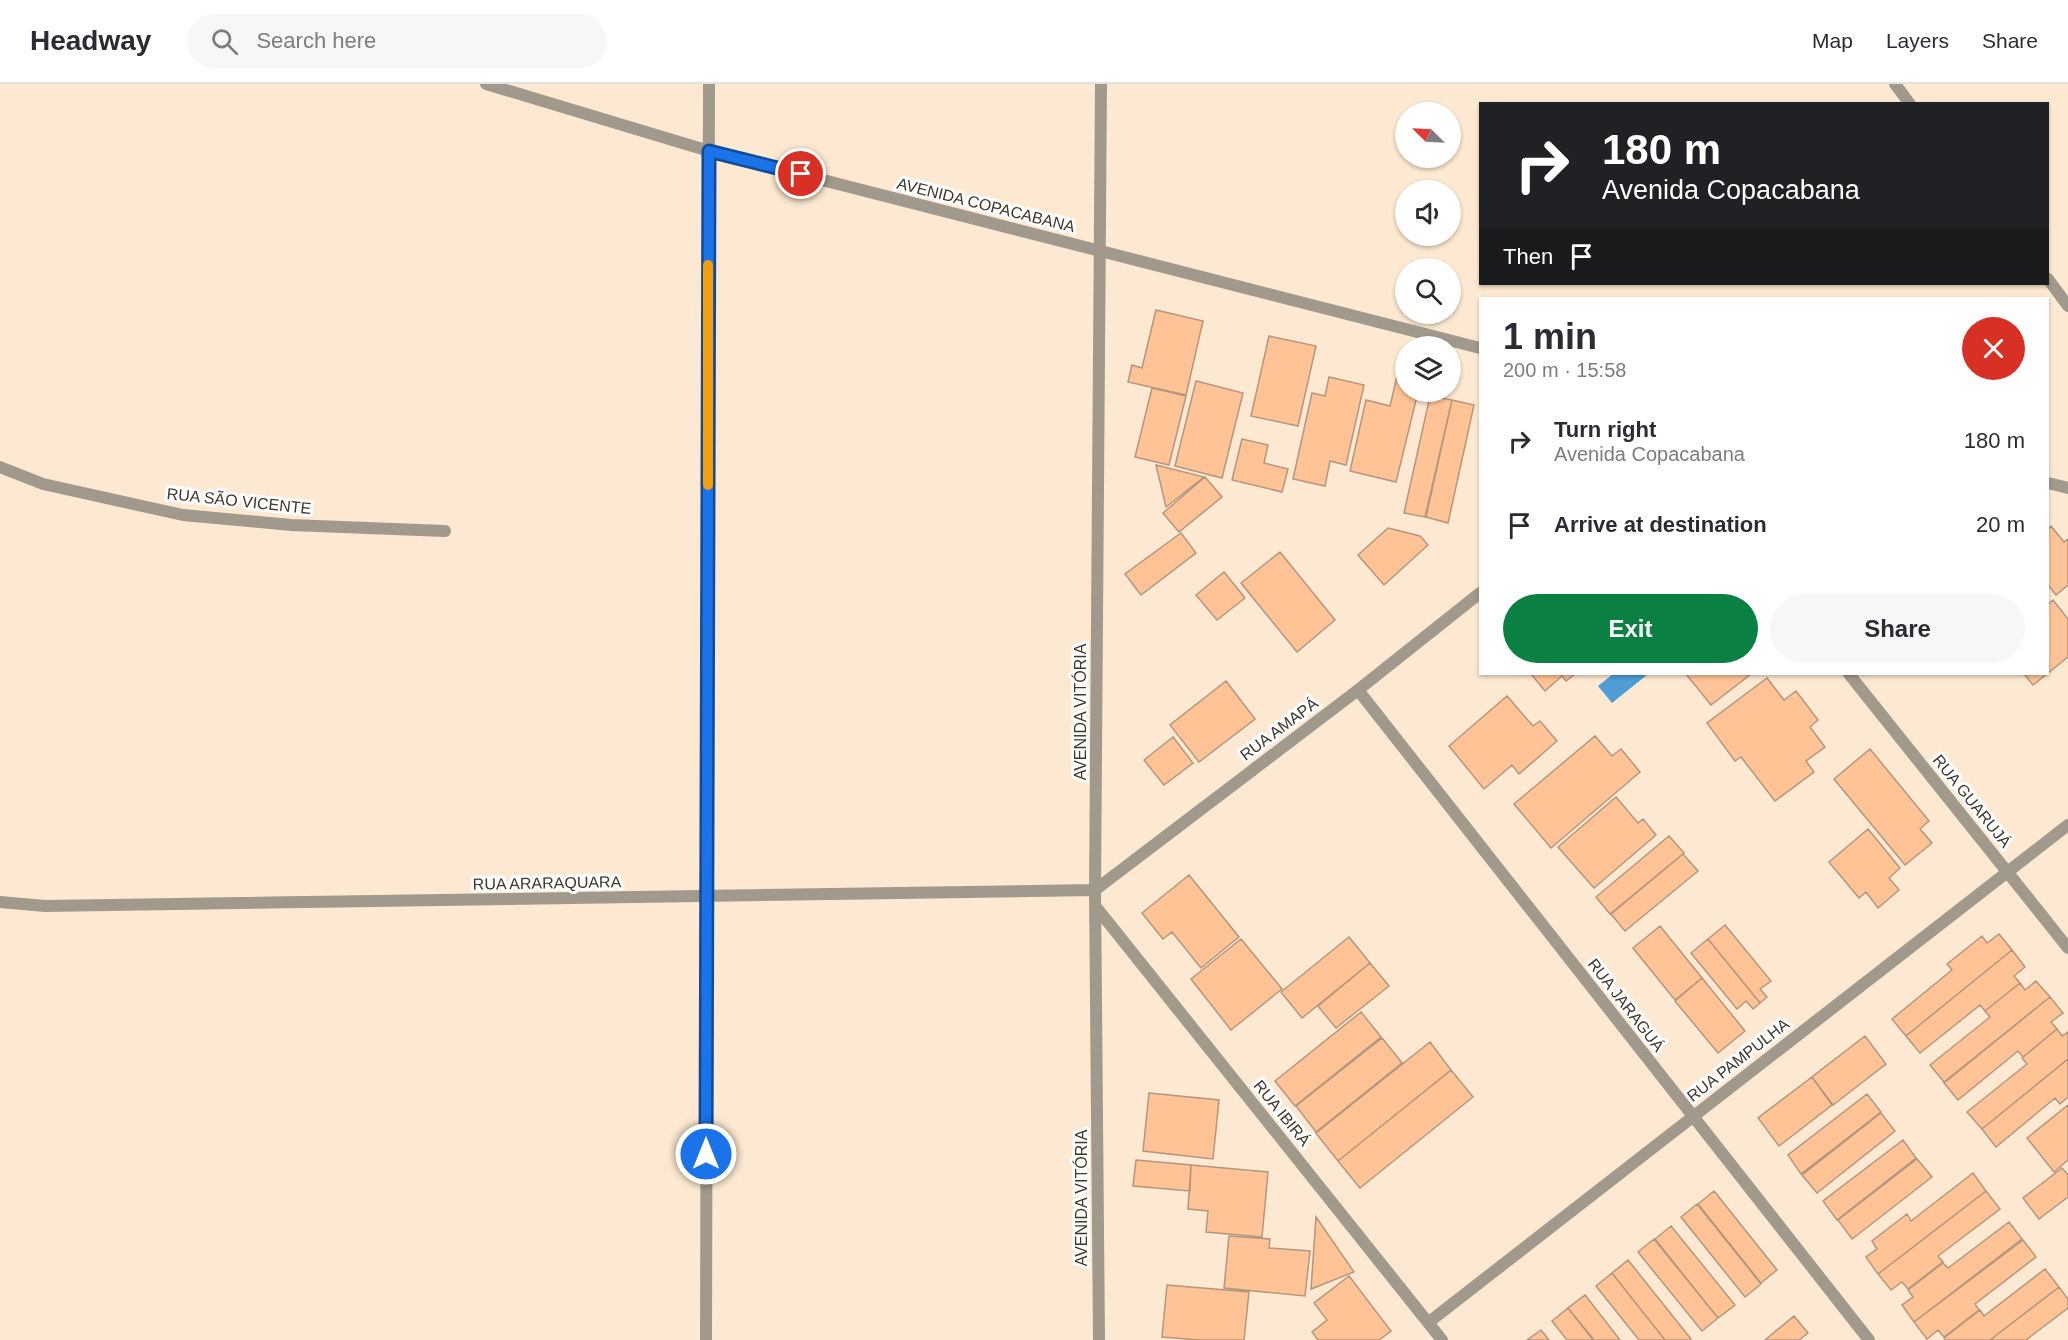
<!DOCTYPE html>
<html lang="en">
<head>
<meta charset="utf-8">
<style>
	body { margin:0; font-family:Arial,sans-serif; background:#f7f7f7; color:#2b2b33; height:100vh; display:flex; flex-direction:column; font-size:22px; white-space:nowrap }
	* { box-sizing:border-box; margin:0 }
	p { font-size:20px; color:#7c7c81 }
	.icon { flex:none; width:33px; height:33px; fill:none; stroke:currentColor; stroke-width:2; stroke-linecap:round; stroke-linejoin:round }
	.map { position:relative; flex:1; overflow:hidden }
	.drawer { position:absolute; left:1479px; top:213px; width:570px; height:378px; display:flex; flex-direction:column; background:#fff; border-radius:0px; box-shadow:0 2px 4px #0004 }
	.drawer>* { flex:none }
	.top-card { position:absolute; left:1479px; top:18px; width:570px; height:183px; border-radius:0px; box-shadow:0 2px 4px #0004; background:#202124; color:#fff; overflow:hidden }
	.needle { width:39px; rotate:294deg }
	.tools { position:absolute; left:1395px; top:18px; display:grid; gap:12px }
	.tools a { display:grid; place-items:center; width:66px; height:66px; border-radius:50%; background:#fff; box-shadow:0 2px 4px #0004; font-size:30px }
	.pin { position:absolute; display:grid; place-items:center; width:51px; height:51px; color:#fff; margin:-26px; border:3px solid #fff; border-radius:50%; box-shadow:0 2px 6px #0007 }
	.me { position:absolute; width:66px; margin:-33px; rotate:0deg; stroke-linejoin:round; filter:drop-shadow(0 0 4px #0008) }
	.turn { display:flex; align-items:center; gap:21px; height:126px; padding:0 24px; font-size:27px }
	.turn .icon { width:78px; height:78px; stroke-width:2.5 }
	.turn b { display:block; font-size:42px; line-height:51px }
	.then { display:flex; align-items:center; height:57px; padding:0 24px; background:#0003; gap:12px; font-size:22px }
	.round { display:grid; place-items:center; flex:none; width:63px; height:63px; border-radius:32px; background:#f7f7f7 }
	.head { display:flex; align-items:center; justify-content:space-between; height:102px; padding:0 24px }
	h1 { font-size:36px; font-weight:600; line-height:45px }
	.action { display:flex; gap:12px; margin-top:auto; padding:12px 24px }
	.action a { flex:1; height:69px; border-radius:36px; background:#0b8043; color:#fff; font-size:24px; font-weight:600; line-height:69px; text-align:center }
	.action a+a { background:#f7f7f7; color:#2b2b33 }
	ul { padding:0; list-style:none }
	li { display:flex; align-items:center; gap:18px; height:84px; padding:0 24px }
	li div { flex:1 }
	li b { display:block; font-size:22px }
	li em { font-style:normal }
	header { display:flex; align-items:center; gap:36px; box-sizing:border-box; height:84px; padding:0 30px; background:#fff; border-bottom:2px solid #e1e1e2 }
	header strong { font-size:28px }
	nav { display:flex; gap:33px; margin-inline-start:auto; font-size:21px }
	.search { width:420px; height:54px; background:#f7f7f7; display:flex; align-items:center; gap:15px; box-sizing:border-box; padding:0 21px; border-radius:33px; color:#7c7c81; font-size:22px }
	.map>svg:first-child { display:block }
	.water { fill:#4e9ed5 }
	.building { fill:#ffc395; stroke:#b4967f; stroke-width:1.5 }
	.lines { fill:none; stroke-linecap:round; stroke-linejoin:round }
	.minor { stroke:#a19a8c; stroke-width:12 }
	.tertiary { stroke:#a19a8c; stroke-width:12 }
	.route-casing { stroke:#114b97; stroke-width:15 }
	.route { stroke:#1a73e8; stroke-width:10 }
	.slow { stroke:#f59e0b; stroke-width:10 }
	.labels { text-anchor:middle; dominant-baseline:central; stroke-width:6; stroke-linejoin:round; paint-order:stroke }
	.street-label { font-size:16px; fill:#40372b; stroke:#fff }
</style>
</head>
<body>
<header>
<strong>Headway</strong>
<div class="search"><svg class="icon" aria-label="search" viewBox="0 0 24 24"><circle cx="10" cy="10" r="6"/><path d="M15 15l6 6"/></svg>Search here</div>
<nav><a>Map</a><a>Layers</a><a>Share</a></nav>
</header>
<div class="map">
<svg width="2068" height="1256" viewBox="0 0 2068 1256">
	<rect width="100%" height="100%" fill="#fde9d1"/>
	<path class="water" d="M 1613,590 L 1648,590 L 1612,619 L 1598,602 Z"/>
	<path class="building" d="M 1156,226 L 1203,237 L 1186,311 L 1128,298 L 1132,281 L 1142,284 Z
		M 1269,252 L 1316,262 L 1298,342 L 1251,332 Z
		M 1399,284 L 1406,286 L 1406,308 L 1418,308 L 1396,398 L 1350,387 L 1366,316 L 1390,322 Z
		M 1329,293 L 1364,301 L 1346,381 L 1330,377 L 1325,402 L 1293,395 L 1312,309 L 1325,312 Z
		M 1196,297 L 1243,309 L 1222,394 L 1175,382 Z
		M 1152,304 L 1186,312 L 1169,381 L 1135,373 Z
		M 1430,312 L 1452,316 L 1425,433 L 1404,429 Z
		M 1452,316 L 1474,321 L 1448,439 L 1426,433 Z
		M 1242,355 L 1268,361 L 1264,379 L 1288,385 L 1282,408 L 1232,396 Z
		M 1156,381 L 1204,393 L 1166,423 Z
		M 1205,393 L 1222,413 L 1179,448 L 1163,429 Z
		M 2051,442 L 2064,458 L 2068,455 L 2068,501 L 2056,511 L 2048,501 L 2048,445 Z
		M 1388,444 L 1420,452 L 1428,461 L 1384,501 L 1358,471 Z
		M 1181,449 L 1196,469 L 1141,511 L 1125,490 Z
		M 1280,468 L 1335,536 L 1297,568 L 1241,499 Z
		M 1224,488 L 1245,514 L 1217,536 L 1196,511 Z
		M 2053,516 L 2068,535 L 2068,573 L 2048,589 L 2048,520 Z
		M 1531,590 L 1575,590 L 1566,597 L 1562,592 L 1545,607 Z
		M 1686,590 L 1751,590 L 1711,621 Z
		M 2024,590 L 2047,590 L 2033,601 Z
		M 1767,594 L 1784,616 L 1796,607 L 1818,636 L 1810,643 L 1825,663 L 1806,677 L 1814,688 L 1775,717 L 1741,673 L 1735,677 L 1707,639 Z
		M 1226,597 L 1255,635 L 1199,678 L 1170,641 Z
		M 1507,612 L 1533,642 L 1540,637 L 1557,657 L 1519,690 L 1512,681 L 1484,705 L 1449,662 Z
		M 1595,652 L 1612,672 L 1621,665 L 1640,688 L 1551,764 L 1514,720 Z
		M 1173,653 L 1193,679 L 1164,701 L 1144,676 Z
		M 1870,665 L 1929,737 L 1920,745 L 1932,759 L 1905,781 L 1834,695 Z
		M 1616,713 L 1638,739 L 1643,735 L 1656,751 L 1594,804 L 1558,763 Z
		M 1868,745 L 1900,784 L 1889,794 L 1899,806 L 1878,824 L 1866,808 L 1859,814 L 1829,778 Z
		M 1669,752 L 1684,769 L 1610,830 L 1596,813 Z
		M 1683,770 L 1698,787 L 1625,847 L 1611,830 Z
		M 1189,791 L 1239,853 L 1201,884 L 1172,848 L 1163,855 L 1142,829 Z
		M 1725,841 L 1771,897 L 1760,905 L 1767,913 L 1760,919 L 1708,855 Z
		M 1660,842 L 1702,894 L 1675,916 L 1633,864 Z
		M 1999,850 L 2012,866 L 1906,952 L 1892,935 L 1952,886 L 1947,880 L 1982,852 L 1987,859 Z
		M 1349,853 L 1370,879 L 1302,934 L 1281,908 Z
		M 1241,855 L 1282,905 L 1231,946 L 1191,895 Z
		M 1708,855 L 1760,919 L 1753,925 L 1746,917 L 1737,925 L 1691,869 Z
		M 2012,866 L 2025,883 L 2014,892 L 2020,899 L 1985,927 L 1980,921 L 1920,969 L 1906,952 Z
		M 1370,879 L 1389,902 L 1336,944 L 1318,922 Z
		M 1702,894 L 1745,947 L 1718,969 L 1675,917 Z
		M 2036,897 L 2050,913 L 1944,998 L 1930,981 L 1990,933 L 1985,927 L 2020,899 L 2025,906 Z
		M 2050,913 L 2063,929 L 2051,938 L 2057,945 L 2023,973 L 2018,967 L 1958,1016 L 1944,999 Z
		M 1361,928 L 1381,953 L 1295,1022 L 1275,997 Z
		M 2057,945 L 2062,952 L 2068,948 L 2068,975 L 1982,1045 L 1967,1028 L 2027,980 L 2022,974 Z
		M 1865,952 L 1886,980 L 1833,1021 L 1812,993 Z
		M 1382,954 L 1402,979 L 1316,1048 L 1296,1022 Z
		M 1430,958 L 1451,986 L 1338,1077 L 1316,1049 Z
		M 2068,975 L 2068,1013 L 2060,1020 L 2055,1014 L 1996,1063 L 1982,1045 Z
		M 1451,986 L 1473,1013 L 1360,1104 L 1338,1077 Z
		M 1812,993 L 1832,1021 L 1779,1062 L 1758,1034 Z
		M 1149,1009 L 1219,1016 L 1213,1075 L 1143,1067 Z
		M 1867,1010 L 1881,1028 L 1801,1090 L 1788,1071 Z
		M 2068,1021 L 2068,1076 L 2054,1088 L 2027,1054 Z
		M 1881,1029 L 1895,1047 L 1817,1109 L 1802,1091 Z
		M 1903,1056 L 1916,1074 L 1837,1136 L 1823,1117 Z
		M 1917,1075 L 1932,1093 L 1852,1155 L 1838,1136 Z
		M 1136,1076 L 1191,1081 L 1190,1107 L 1133,1102 Z
		M 1191,1081 L 1268,1088 L 1262,1153 L 1206,1148 L 1208,1127 L 1188,1125 Z
		M 2062,1084 L 2068,1091 L 2068,1113 L 2039,1135 L 2023,1114 Z
		M 1973,1089 L 1986,1107 L 1878,1190 L 1866,1173 L 1877,1165 L 1872,1157 L 1907,1130 L 1911,1137 Z
		M 1714,1107 L 1777,1186 L 1761,1199 L 1698,1120 Z
		M 1986,1107 L 2000,1125 L 1938,1172 L 1943,1178 L 1908,1205 L 1902,1198 L 1891,1206 L 1878,1190 Z
		M 1697,1120 L 1761,1200 L 1745,1213 L 1681,1133 Z
		M 1316,1133 L 1354,1188 L 1311,1205 Z
		M 2009,1138 L 2022,1155 L 1914,1238 L 1902,1221 L 1913,1213 L 1908,1206 L 1943,1179 L 1948,1184 Z
		M 1671,1142 L 1735,1221 L 1718,1234 L 1655,1155 Z
		M 1229,1152 L 1270,1155 L 1269,1164 L 1310,1167 L 1305,1212 L 1224,1204 Z
		M 1654,1155 L 1718,1234 L 1702,1247 L 1638,1168 Z
		M 2023,1156 L 2036,1173 L 1975,1220 L 1979,1226 L 1944,1253 L 1938,1246 L 1927,1255 L 1914,1238 Z
		M 1628,1176 L 1691,1255 L 1690,1256 L 1665,1256 L 1612,1189 Z
		M 2045,1185 L 2059,1203 L 1990,1256 L 1946,1256 L 1944,1254 L 1980,1226 L 1984,1232 Z
		M 1612,1189 L 1665,1256 L 1639,1256 L 1596,1202 Z
		M 1349,1192 L 1391,1247 L 1379,1256 L 1318,1256 L 1312,1248 L 1327,1236 L 1314,1219 Z
		M 1167,1201 L 1249,1208 L 1244,1256 L 1199,1256 L 1162,1253 Z
		M 2059,1203 L 2068,1215 L 2068,1224 L 2026,1256 L 1990,1256 Z
		M 1585,1211 L 1620,1256 L 1594,1256 L 1568,1224 Z
		M 1568,1224 L 1593,1256 L 1567,1256 L 1552,1237 Z
		M 1794,1232 L 1808,1249 L 1799,1256 L 1765,1256 Z
		M 1541,1246 L 1549,1256 L 1527,1256 Z"/>
	<g class="lines">
		<path class="minor" d="M 1895,0 L 1910,20
			M 2048,195 L 2068,222
			M 0,383 L 43,400 L 183,431 L 291,441 L 445,447
			M 1849,590 L 2068,864
			M 1358,606 L 1869,1256
			M 0,818 L 45,822 L 1095,806 L 1358,606 L 1480,509
			M 1096,823 L 1442,1256
			M 1429,1238 L 2068,741
			M 706,1256 L 709,0
			M 1099,1256 L 1095,806 L 1101,0"/>
		<path class="tertiary" d="M 486,0 L 709,67 L 1480,264
			M 2048,399 L 2068,404"/>
	</g>
	<g class="lines">
		<defs>
			<path id="route" d="M 706,1070 L 709,67 L 801,90"/>
		</defs>
		<use href="#route" class="route-casing"/>
		<use href="#route" class="route"/>
		<path class="slow" d="M 708,401 L 708,181"/>
	</g>
	<g class="labels">
		<g class="street-label">
			<text transform="translate(986 121) rotate(14)">AVENIDA COPACABANA</text>
			<text transform="translate(239 417) rotate(6)">RUA SÃO VICENTE</text>
			<text transform="translate(1080 628) rotate(-90)">AVENIDA VITÓRIA</text>
			<text transform="translate(1279 645) rotate(-37)">RUA AMAPÁ</text>
			<text transform="translate(1972 717) rotate(51)">RUA GUARUJÁ</text>
			<text transform="translate(547 799) rotate(-1)">RUA ARARAQUARA</text>
			<text transform="translate(1626 921) rotate(52)">RUA JARAGUÁ</text>
			<text transform="translate(1738 976) rotate(-38)">RUA PAMPULHA</text>
			<text transform="translate(1282 1029) rotate(51)">RUA IBIRÁ</text>
			<text transform="translate(1081 1114) rotate(-90)">AVENIDA VITÓRIA</text>
		</g>
	</g>
</svg>
<div class="tools">
<a><svg class="needle" viewBox="-14 -14 28 28"><path d="M0-13l5 13h-10z" fill="#e53935"/><path d="M0 13l5-13h-10z" fill="#7c7c81"/></svg></a>
<a><svg class="icon" aria-label="sound" viewBox="0 0 24 24"><path d="M4 9h4l5-4v14l-5-4H4zM17 9q2 3 0 6"/></svg></a>
<a><svg class="icon" aria-label="search" viewBox="0 0 24 24"><circle cx="10" cy="10" r="6"/><path d="M15 15l6 6"/></svg></a>
<a><svg class="icon" aria-label="layers" viewBox="0 0 24 24"><path d="M12 4l9 5-9 5-9-5zM3 14l9 5 9-5"/></svg></a>
</div>
<div class="pin" style="left:801px;top:90px;background:#d93025"><svg class="icon" aria-label="arrive" viewBox="0 0 24 24"><path d="M6 21V4h12l-3 4 3 4H6"/></svg></div>
<svg class="me" style="left:706px;top:1070px" viewBox="-20 -20 40 40"><circle r="17" fill="#1a73e8" stroke="#fff" stroke-width="3"/><path d="M0-11L8 9 0 5-8 9z" fill="#fff"/></svg>
<div class="top-card">
<div class="turn"><svg class="icon" aria-label="right" viewBox="0 0 24 24"><path d="M7 20v-9h11M14 6l5 5-5 5"/></svg><div><b>180 m</b>Avenida Copacabana</div></div>
<div class="then">Then<svg class="icon" aria-label="arrive" viewBox="0 0 24 24"><path d="M6 21V4h12l-3 4 3 4H6"/></svg></div>
</div>
<section class="drawer">
<div class="head"><div><h1>1 min</h1><p>200 m · 15:58</p></div><a class="round" style="background:#d93025;color:#fff"><svg class="icon" aria-label="close" viewBox="0 0 24 24"><path d="M6 6l12 12M18 6L6 18"/></svg></a></div>
<ul>
<li><svg class="icon" aria-label="right" viewBox="0 0 24 24"><path d="M7 20v-9h11M14 6l5 5-5 5"/></svg><div><b>Turn right</b><p>Avenida Copacabana</p></div><em>180 m</em></li>
<li><svg class="icon" aria-label="arrive" viewBox="0 0 24 24"><path d="M6 21V4h12l-3 4 3 4H6"/></svg><div><b>Arrive at destination</b></div><em>20 m</em></li>
</ul>
<div class="action"><a>Exit</a><a>Share</a></div>
</section>
</div>
</body>
</html>
